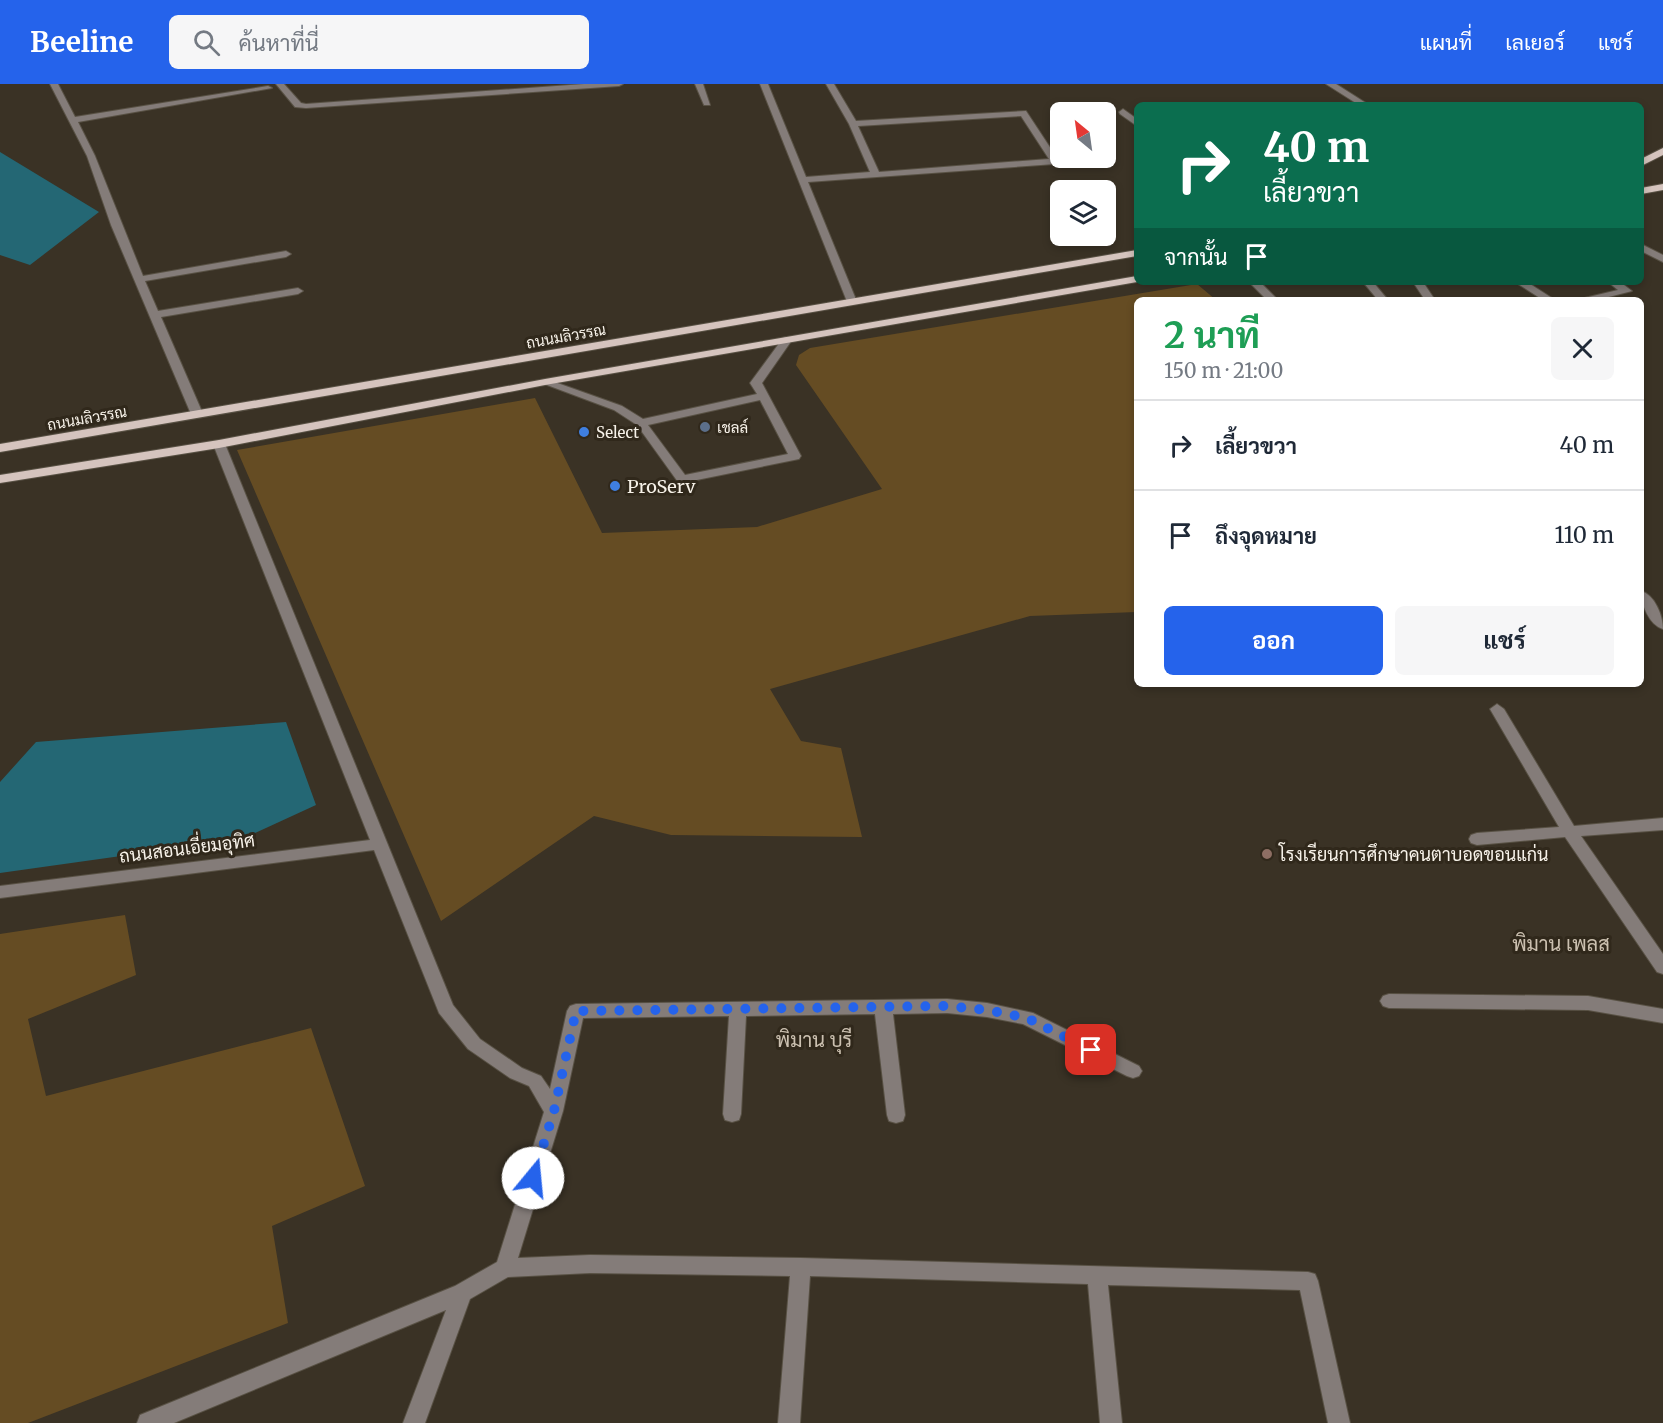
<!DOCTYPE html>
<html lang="th">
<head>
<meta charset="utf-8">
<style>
	body { margin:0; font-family:Merriweather,Sarabun,serif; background:#f6f6f7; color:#1f2937; height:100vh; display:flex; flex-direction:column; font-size:22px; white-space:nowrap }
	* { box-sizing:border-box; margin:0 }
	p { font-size:20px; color:#747a83 }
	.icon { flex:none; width:33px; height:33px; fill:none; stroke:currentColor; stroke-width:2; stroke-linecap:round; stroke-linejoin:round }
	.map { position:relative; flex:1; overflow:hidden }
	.panel { position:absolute; left:1134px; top:213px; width:510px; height:390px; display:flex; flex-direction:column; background:#fff; border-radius:9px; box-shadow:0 3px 9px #0003 }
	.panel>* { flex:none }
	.banner { position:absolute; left:1134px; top:18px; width:510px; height:183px; border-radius:9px; box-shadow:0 3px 9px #0003; background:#0b6e4f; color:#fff; overflow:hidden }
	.needle { width:39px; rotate:331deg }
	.buttons { position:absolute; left:1050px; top:18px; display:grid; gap:12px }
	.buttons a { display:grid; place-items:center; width:66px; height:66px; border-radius:9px; background:#fff; box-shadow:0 3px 9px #0003; font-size:30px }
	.pin { position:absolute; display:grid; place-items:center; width:51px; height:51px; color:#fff; margin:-26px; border-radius:12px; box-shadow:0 3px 9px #0006 }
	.me { position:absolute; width:66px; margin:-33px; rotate:17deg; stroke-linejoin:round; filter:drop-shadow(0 0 4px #0008) }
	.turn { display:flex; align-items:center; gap:21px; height:126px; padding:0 30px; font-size:27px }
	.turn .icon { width:78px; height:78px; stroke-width:2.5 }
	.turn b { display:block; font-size:42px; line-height:51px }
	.then { display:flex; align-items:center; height:57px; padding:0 30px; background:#0003; gap:12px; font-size:22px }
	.round { display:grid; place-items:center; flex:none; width:63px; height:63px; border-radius:9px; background:#f6f6f7 }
	.summary { display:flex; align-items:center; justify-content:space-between; height:102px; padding:0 30px }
	h1 { font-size:36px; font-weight:700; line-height:45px; color:#1e9e55 }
	.primary-button { display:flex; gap:12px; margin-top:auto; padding:12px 30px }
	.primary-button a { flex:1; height:69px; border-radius:9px; background:#2563eb; color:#fff; font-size:24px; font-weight:700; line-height:69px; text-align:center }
	.primary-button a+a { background:#f6f6f7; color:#1f2937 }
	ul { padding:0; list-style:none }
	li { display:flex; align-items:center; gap:18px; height:90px; padding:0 30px; border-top:2px solid #e0e1e3 }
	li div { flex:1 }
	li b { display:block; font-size:22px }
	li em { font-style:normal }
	header { display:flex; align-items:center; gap:36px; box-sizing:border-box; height:84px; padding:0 30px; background:#2563eb; color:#fff }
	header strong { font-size:28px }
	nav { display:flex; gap:33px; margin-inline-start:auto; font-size:21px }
	.search { width:420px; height:54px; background:#f6f6f7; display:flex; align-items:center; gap:15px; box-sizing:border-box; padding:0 21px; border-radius:9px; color:#747a83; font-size:22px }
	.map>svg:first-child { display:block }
	.green { fill:#654c23 }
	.water { fill:#246774 }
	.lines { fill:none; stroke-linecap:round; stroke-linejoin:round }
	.minor-casing { stroke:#585144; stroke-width:2 }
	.major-casing { stroke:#585144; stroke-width:2 }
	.minor { fill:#847c79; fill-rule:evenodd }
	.major { fill:#d5c4be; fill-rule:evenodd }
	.route { stroke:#2563eb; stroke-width:10; stroke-dasharray:0 18 }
	.service-dot { fill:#5c6f8a; stroke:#30281b; stroke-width:2 }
	.shop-dot { fill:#3f7fe0; stroke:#30281b; stroke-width:2 }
	.education-dot { fill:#8d6e63; stroke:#30281b; stroke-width:2 }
	.labels { text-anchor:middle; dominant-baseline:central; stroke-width:6; stroke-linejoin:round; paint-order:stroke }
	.far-street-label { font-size:15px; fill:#f7f2e9; stroke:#30281b }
	.far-poi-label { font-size:15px; fill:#f7f2e9; stroke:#30281b; text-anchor:start }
	.poi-label { font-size:18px; fill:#f7f2e9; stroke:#30281b; text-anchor:start }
	.street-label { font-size:18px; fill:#f7f2e9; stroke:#30281b }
	.neighbourhood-label { font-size:20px; fill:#cbc0b0; stroke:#30281b }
</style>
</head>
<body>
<header>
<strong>Beeline</strong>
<div class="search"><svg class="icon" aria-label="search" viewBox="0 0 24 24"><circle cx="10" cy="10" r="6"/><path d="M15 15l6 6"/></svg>ค้นหาที่นี่</div>
<nav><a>แผนที่</a><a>เลเยอร์</a><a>แชร์</a></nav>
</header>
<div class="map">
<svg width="1663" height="1339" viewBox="0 0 1663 1339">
	<rect width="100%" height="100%" fill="#3a3225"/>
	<path class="green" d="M 1197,200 L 1216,216 L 1137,216 L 1137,528 L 1030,532 L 770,605 L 801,657 L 841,664 L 862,753 L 671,751 L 594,732 L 441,837 L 237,366 L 535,314 L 602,449 L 757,443 L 882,405 L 796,281 L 799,271 L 810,264 Z
		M 125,831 L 136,891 L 28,935 L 46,1012 L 311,944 L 365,1102 L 272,1142 L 288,1239 L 28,1339 L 0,1339 L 0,850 Z"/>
	<path class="water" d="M 0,68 L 99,128 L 30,181 L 0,171 Z
		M 286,638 L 316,721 L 242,755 L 0,789 L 0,698 L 36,658 Z"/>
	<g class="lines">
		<defs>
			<path id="minor" d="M 50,0 L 58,0 L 75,33 L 268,2 L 272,4 L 78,38 L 95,72 L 143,192 L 286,167 L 291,170 L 286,173 L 145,197 L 158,227 L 298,204 L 303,207 L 298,210 L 161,233 L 203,330 L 201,332 L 193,332 L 191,330 L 111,141 L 87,72 Z
				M 276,0 L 284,0 L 301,19 L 306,20 L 584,0 L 623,0 L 619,2 L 306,24 L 295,23 Z
				M 695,0 L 703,0 L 710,21 L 704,21 Z
				M 760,0 L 768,0 L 806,93 L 870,88 L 849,40 L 826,0 L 834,0 L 856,37 L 1026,27 L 1059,77 L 1055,80 L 808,98 L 857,218 L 848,220 ZM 1021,32 L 1049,75 L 879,88 L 858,42 Z
				M 1326,0 L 1336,0 L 1369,21 L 1359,21 Z
				M 1123,25 L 1137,35 L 1137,42 L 1120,30 L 1119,28 Z
				M 1641,160 L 1663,171 L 1663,178 L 1641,167 Z
				M 1249,198 L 1260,198 L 1278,216 L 1267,216 Z
				M 1363,198 L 1373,198 L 1388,216 L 1378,216 Z
				M 1413,198 L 1423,198 L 1435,216 L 1425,216 Z
				M 1515,198 L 1527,198 L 1555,216 L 1543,216 Z
				M 1608,198 L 1620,198 L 1632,207 L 1597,216 L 1576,216 L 1618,206 Z
				M 787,253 L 792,256 L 762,299 L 801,372 L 799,375 L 682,399 L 678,398 L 637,341 L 614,326 L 539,298 L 541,296 L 549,296 L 622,322 L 643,335 L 757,310 L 750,299 L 783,254 ZM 760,316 L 788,370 L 685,391 L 648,341 Z
				M 219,356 L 225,360 L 453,921 L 480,955 L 522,984 L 541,992 L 550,1005 L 567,927 L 570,922 L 576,920 L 947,915 L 987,919 L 1033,929 L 1139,982 L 1142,987 L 1139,992 L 1133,994 L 1127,992 L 1023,940 L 987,933 L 947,929 L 893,930 L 905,1031 L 903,1037 L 896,1039 L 889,1037 L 887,1031 L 875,930 L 746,932 L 741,1030 L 739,1036 L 732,1038 L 725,1036 L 723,1030 L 729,932 L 583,934 L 563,1027 L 518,1174 L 590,1171 L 801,1174 L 1308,1188 L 1315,1190 L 1318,1197 L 1350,1339 L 1328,1339 L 1300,1206 L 1108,1201 L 1122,1339 L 1100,1339 L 1088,1200 L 810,1192 L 800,1339 L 778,1339 L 790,1192 L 590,1189 L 508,1193 L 470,1215 L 425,1339 L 403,1339 L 446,1226 L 174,1339 L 137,1339 L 140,1331 L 455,1202 L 497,1178 L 544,1028 L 529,1002 L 510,994 L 468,965 L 439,929 L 374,766 L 0,814 L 0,802 L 370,756 L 213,360 Z
				M 1641,507 C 1655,511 1663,532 1663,545 C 1649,541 1641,520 1641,507 Z
				M 1497,620 L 1504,625 L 1574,742 L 1663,734 L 1663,746 L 1581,752 L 1663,870 L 1663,890 L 1657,888 L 1565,753 L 1477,761 L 1471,759 L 1469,755 L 1471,751 L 1477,749 L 1559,743 L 1490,625 Z
				M 1389,910 L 1588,912 L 1663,925 L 1663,939 L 1588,926 L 1389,924 L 1383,922 L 1380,917 L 1383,912 Z"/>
			<path id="major" d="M 1663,64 L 1663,71 L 1641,82 L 1641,75 Z
				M 1663,100 L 1663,106 L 1641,110 L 1641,104 Z
				M 1137,166 L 1137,172 L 0,368 L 0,360 Z
				M 1137,192 L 1137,198 L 545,301 L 219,364 L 0,399 L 0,391 L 219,356 L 545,295 Z"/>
		</defs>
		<use href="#minor" class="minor-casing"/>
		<use href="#major" class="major-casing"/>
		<use href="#minor" class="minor"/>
		<use href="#major" class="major"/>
	</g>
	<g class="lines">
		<path class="route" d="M 533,1094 L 554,1027 L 576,927 L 947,922 L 987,926 L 1027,934 L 1091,966"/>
	</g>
	<circle class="service-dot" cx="705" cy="343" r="6"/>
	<g class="shop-dot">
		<circle cx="584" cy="348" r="6"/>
		<circle cx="615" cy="402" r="6"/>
	</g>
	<circle class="education-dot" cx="1267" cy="770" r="6"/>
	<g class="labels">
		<g class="far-street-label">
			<text transform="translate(566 252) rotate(-10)">ถนนมลิวรรณ</text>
			<text transform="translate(87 334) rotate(-10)">ถนนมลิวรรณ</text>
		</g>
		<g class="far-poi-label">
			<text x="717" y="343">เชลล์</text>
			<text x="596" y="348">Select</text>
		</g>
		<g class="poi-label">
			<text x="627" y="402">ProServ</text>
			<text x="1279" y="770">โรงเรียนการศึกษาคนตาบอดขอนแก่น</text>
		</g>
		<g class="street-label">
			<text transform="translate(187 764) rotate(-7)">ถนนสอนเอี่ยมอุทิศ</text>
		</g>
		<g class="neighbourhood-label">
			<text x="1561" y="859">พิมาน เพลส</text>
			<text x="814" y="955">พิมาน บุรี</text>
		</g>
	</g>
</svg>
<div class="buttons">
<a><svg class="needle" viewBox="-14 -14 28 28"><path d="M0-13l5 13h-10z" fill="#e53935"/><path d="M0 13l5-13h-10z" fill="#747a83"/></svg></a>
<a><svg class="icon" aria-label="layers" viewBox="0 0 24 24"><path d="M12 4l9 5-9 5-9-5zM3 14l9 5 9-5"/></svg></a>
</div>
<div class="pin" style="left:1091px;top:966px;background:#d93025"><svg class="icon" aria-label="arrive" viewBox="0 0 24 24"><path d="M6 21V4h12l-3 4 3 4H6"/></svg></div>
<svg class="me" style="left:533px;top:1094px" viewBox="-20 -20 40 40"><circle r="19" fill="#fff"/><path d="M0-13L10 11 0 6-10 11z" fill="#2563eb"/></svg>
<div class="banner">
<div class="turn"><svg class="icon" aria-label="right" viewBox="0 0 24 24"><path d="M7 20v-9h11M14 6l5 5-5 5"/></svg><div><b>40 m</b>เลี้ยวขวา</div></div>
<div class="then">จากนั้น<svg class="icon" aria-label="arrive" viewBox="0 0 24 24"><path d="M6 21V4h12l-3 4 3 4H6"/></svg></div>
</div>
<section class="panel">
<div class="summary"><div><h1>2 นาที</h1><p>150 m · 21:00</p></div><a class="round"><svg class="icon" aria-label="close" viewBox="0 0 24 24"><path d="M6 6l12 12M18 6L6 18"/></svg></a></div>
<ul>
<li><svg class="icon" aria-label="right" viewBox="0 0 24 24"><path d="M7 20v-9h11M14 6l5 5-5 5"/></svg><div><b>เลี้ยวขวา</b></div><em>40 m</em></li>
<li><svg class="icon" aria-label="arrive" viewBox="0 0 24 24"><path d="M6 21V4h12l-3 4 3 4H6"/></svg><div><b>ถึงจุดหมาย</b></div><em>110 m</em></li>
</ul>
<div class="primary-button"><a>ออก</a><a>แชร์</a></div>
</section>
</div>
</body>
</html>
